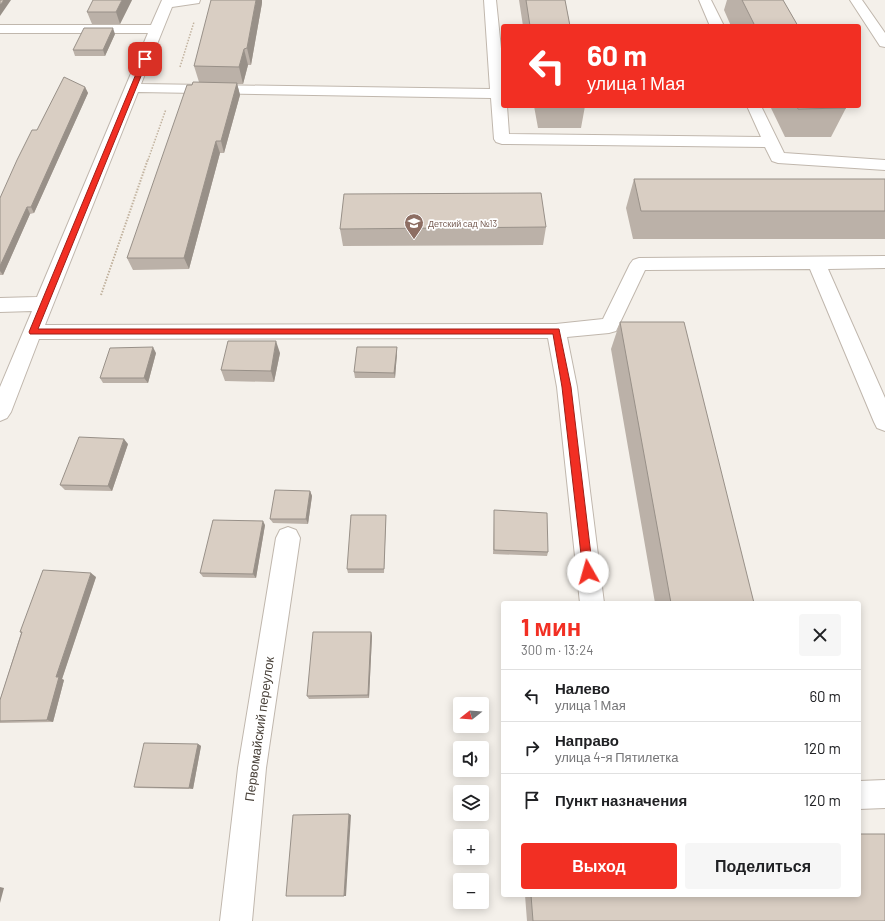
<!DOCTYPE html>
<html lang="ru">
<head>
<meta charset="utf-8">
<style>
	body { margin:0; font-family:Barlow,sans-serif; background:#f6f6f6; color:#202124; height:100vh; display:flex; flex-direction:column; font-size:15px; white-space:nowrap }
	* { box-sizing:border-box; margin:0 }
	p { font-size:13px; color:#757577 }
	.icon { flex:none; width:22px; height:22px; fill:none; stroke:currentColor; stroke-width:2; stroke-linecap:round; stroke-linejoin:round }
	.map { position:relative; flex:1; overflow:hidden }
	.panel { position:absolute; left:501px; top:601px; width:360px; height:296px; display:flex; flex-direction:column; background:#fff; border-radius:4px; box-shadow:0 2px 10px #0003 }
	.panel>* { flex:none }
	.hud { position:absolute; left:501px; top:24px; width:360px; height:84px; border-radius:4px; box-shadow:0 2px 10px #0003; background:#f22f23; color:#fff; overflow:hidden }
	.needle { width:26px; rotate:253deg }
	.tools { position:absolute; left:453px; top:697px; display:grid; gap:8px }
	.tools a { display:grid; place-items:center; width:36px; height:36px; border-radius:4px; background:#fff; box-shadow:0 2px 10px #0003; font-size:20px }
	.pin { position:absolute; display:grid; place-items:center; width:34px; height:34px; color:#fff; margin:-17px; border-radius:8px; box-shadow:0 2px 6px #0006 }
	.me { position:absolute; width:44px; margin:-22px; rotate:353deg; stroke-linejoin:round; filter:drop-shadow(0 0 3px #0008) }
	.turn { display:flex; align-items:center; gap:14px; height:84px; padding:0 20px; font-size:18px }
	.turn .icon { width:52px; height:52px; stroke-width:2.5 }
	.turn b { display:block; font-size:28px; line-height:34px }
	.round { display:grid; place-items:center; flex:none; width:42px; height:42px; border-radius:4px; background:#f6f6f6 }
	.head { display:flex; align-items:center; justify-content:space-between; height:68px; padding:0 20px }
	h1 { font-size:24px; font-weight:700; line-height:30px; color:#f22f23 }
	.action { display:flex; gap:8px; margin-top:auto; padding:8px 20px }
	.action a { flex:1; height:46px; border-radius:4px; background:#f22f23; color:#fff; font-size:16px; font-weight:700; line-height:46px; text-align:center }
	.action a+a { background:#f6f6f6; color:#202124 }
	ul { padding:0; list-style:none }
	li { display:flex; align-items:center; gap:12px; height:52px; padding:0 20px; border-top:1px solid #e0e0e0 }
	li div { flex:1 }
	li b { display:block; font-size:15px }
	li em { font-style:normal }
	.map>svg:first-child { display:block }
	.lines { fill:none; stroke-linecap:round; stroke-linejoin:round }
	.minor-casing { stroke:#c0b7ad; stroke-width:2 }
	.path-far1 { stroke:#c1b29e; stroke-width:1.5; stroke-dasharray:1.5 1.5; stroke-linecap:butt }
	.path { stroke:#c1b29e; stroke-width:2; stroke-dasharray:1.5 1.5; stroke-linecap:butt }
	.minor { fill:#fff; fill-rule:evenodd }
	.wall { fill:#bbb1a8 }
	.shaded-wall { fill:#989088 }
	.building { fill:#d9cec3; stroke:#989088 }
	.route { fill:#f22f23; stroke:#9d1f17 }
	.labels { text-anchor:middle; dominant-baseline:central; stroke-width:3.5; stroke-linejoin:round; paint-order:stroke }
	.far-education-label { font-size:9px; fill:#785e54; stroke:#fff; text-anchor:start }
	.near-street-label { font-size:13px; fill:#484038; stroke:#fff }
</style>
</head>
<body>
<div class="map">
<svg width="885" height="921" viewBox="0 0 885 921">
	<rect width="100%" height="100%" fill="#f4f0ea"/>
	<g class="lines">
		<defs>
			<path id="minor" d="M 162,0 L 200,0 L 199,3 L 172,7 L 141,84 L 490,89 L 484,0 L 496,0 L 503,68 L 503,106 L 507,106 L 509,134 L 761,137 L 747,106 L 761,106 L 784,153 L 885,160 L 885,170 L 778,163 L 772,161 L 765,147 L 502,144 L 496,142 L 494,139 L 491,98 L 138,92 L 45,325 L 556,324 L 603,319 L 630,264 L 633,260 L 639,258 L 885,256 L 885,268 L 828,269 L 885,398 L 885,431 L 877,428 L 874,422 L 810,269 L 645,270 L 616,331 L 609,333 L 567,337 L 577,387 L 604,603 L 580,603 L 557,387 L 548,338 L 39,339 L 11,412 L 7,418 L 0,421 L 0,387 L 32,311 L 0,312 L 0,298 L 37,297 L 148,33 L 0,33 L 0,25 L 151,25 Z
				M 699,0 L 711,0 L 724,26 L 710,26 Z
				M 850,0 L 862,0 L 885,33 L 885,47 L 880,46 Z
				M 288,527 L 296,530 L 300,538 L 266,768 L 252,921 L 220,921 L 238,768 L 276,538 L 280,530 Z
				M 885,780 L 885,808 L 859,809 L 859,781 Z"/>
		</defs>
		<use href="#minor" class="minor-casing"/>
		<path class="path-far1" d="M 180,67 L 194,22
			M 148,160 L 166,109"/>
		<path class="path" d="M 101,295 L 148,159"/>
		<use href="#minor" class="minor"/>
	</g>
	<path class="wall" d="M 132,0 L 120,24 L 92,24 L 87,12 Z
		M 519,0 L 565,0 L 570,26 L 523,26 Z
		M 727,0 L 783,0 L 798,26 L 731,26 L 724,10 Z
		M 262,3 L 251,65 L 248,65 L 243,84 L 237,84 L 240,95 L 224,153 L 220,153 L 189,269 L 133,270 L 127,258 L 192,85 L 199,82 L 194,66 Z
		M 115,34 L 105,56 L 75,56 L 73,50 Z
		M 85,87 L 88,93 L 34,213 L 30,214 L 3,275 L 0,275 L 0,198 L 37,130 Z
		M 534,106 L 585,106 L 581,128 L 538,128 Z
		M 770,106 L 845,106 L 846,108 L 831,137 L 785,137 Z
		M 634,179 L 885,179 L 885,239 L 633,239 L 626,208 Z
		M 546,227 L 543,245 L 343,246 L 340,229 Z
		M 620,322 L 754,603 L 655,603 L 611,349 Z
		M 397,347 L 397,353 L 395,378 L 355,378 L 354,372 Z
		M 156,353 L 148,383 L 103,383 L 100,378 Z
		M 280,353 L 274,382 L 225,381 L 221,370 Z
		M 128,444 L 112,491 L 65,490 L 60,485 Z
		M 310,491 L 312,496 L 308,524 L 273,523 L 270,519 Z
		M 494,510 L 548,552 L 547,556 L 493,554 L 494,515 Z
		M 386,515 L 386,520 L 384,573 L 348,573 L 347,569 Z
		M 265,525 L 256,578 L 203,577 L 200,573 Z
		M 96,577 L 62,679 L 64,680 L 53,722 L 0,723 L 0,700 L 21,633 L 20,632 Z
		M 371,632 L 372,636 L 369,698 L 309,699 L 307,696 Z
		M 198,744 L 201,746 L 193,789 L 139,788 L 134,787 Z
		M 525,895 L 859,895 L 885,921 L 527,921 Z"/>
	<path class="shaded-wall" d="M 4,0 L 11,0 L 0,16 L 0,5 Z
		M 122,0 L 132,0 L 120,24 L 116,12 Z
		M 256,0 L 262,0 L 262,3 L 251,65 L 247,48 Z
		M 113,28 L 115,34 L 105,56 L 103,50 Z
		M 244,49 L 248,65 L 243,84 L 239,67 Z
		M 237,83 L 240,95 L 224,153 L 221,141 Z
		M 85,87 L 88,93 L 34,213 L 31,207 Z
		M 216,141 L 220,153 L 189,269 L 184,258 Z
		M 27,207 L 30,214 L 3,275 L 0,271 L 0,266 Z
		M 276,341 L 280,353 L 274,382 L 271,371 Z
		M 153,347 L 156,353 L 148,383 L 144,378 Z
		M 397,347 L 397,353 L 395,378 L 394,373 Z
		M 124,439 L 128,444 L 112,491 L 108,486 Z
		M 310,491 L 312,496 L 308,524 L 306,519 Z
		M 263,521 L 265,525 L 256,578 L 253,574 Z
		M 91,573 L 96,577 L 62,679 L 64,680 L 53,722 L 47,720 L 56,677 Z
		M 371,632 L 372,636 L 369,698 L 368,695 Z
		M 198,744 L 201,746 L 193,789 L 189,788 Z
		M 349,814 L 351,815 L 346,896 L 344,896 Z
		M 0,887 L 4,888 L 0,903 Z"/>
	<path class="building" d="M 0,0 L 4,0 L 0,5 Z
		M 93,0 L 122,0 L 116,12 L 87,12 Z
		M 211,0 L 256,0 L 247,48 L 244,49 L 239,67 L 194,66 Z
		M 526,0 L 565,0 L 570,26 L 530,26 Z
		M 742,0 L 783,0 L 798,26 L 755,26 Z
		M 84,28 L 113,28 L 103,50 L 73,50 Z
		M 64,77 L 85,87 L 31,207 L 27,207 L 0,266 L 0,198 L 17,160 L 32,130 L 37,130 Z
		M 193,82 L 237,83 L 221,141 L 216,141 L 184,258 L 127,258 L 187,85 L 192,85 Z
		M 797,106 L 845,106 L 846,108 L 798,109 Z
		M 634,179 L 885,179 L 885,211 L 641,211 Z
		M 541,193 L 546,227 L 340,229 L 344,194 Z
		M 620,322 L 684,322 L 754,603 L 671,603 Z
		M 228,341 L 276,341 L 271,371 L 221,370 Z
		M 153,347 L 144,378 L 100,378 L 110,348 Z
		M 357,347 L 397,347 L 394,373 L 354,372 Z
		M 79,437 L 124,439 L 108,486 L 60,485 Z
		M 275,490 L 310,491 L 306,519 L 270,519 Z
		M 494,510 L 547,513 L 548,552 L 494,550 Z
		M 351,515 L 386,515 L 384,569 L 347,569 Z
		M 213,520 L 263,521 L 253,574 L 200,573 Z
		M 43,570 L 91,573 L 56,677 L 59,677 L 47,720 L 0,721 L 0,700 L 22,632 L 20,632 Z
		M 313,632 L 371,632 L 368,695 L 307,696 Z
		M 144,743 L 198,744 L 189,788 L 134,787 Z
		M 349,814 L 344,896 L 286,896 L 293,815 Z
		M 859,834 L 885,834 L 885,921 L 533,921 L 531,895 L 859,895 Z"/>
	<path class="route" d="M 143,57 L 148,59 L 38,329 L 559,329 L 571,387 L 593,572 L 592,575 L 588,577 L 585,575 L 583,572 L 562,387 L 553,334 L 30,334 L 29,332 Z"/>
	<defs>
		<symbol id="school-pin" viewBox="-11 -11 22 30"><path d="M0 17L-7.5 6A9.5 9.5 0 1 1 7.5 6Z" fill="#8d6e63" stroke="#fff"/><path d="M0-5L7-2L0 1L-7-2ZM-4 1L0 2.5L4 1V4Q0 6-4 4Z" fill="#fff"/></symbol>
	</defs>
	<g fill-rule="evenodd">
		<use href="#school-pin" x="403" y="212" width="22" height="30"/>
	</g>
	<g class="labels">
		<g class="far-education-label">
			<text x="428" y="223">Детский сад №13</text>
		</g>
		<g class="near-street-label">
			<text transform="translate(259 729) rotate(-82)">Первомайский переулок</text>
		</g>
	</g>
</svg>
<div class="tools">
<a><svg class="needle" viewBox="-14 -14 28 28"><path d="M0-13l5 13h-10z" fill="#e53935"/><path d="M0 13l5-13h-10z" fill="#757577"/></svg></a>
<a><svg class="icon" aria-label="sound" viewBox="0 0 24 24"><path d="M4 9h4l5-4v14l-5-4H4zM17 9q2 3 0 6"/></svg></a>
<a><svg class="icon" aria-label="layers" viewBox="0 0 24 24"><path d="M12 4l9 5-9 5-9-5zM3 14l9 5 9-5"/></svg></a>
<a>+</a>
<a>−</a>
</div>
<div class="pin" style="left:145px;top:59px;background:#d93025"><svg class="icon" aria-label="arrive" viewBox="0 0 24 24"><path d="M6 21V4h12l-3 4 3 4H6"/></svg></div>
<svg class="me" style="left:588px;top:572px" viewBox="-20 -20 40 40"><circle r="19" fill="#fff"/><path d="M0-13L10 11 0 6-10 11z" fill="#f22f23"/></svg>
<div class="hud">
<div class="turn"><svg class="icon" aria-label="left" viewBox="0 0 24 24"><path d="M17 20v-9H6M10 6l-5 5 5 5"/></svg><div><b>60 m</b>улица 1 Мая</div></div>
</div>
<section class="panel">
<div class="head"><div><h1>1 мин</h1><p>300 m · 13:24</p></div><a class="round"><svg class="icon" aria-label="close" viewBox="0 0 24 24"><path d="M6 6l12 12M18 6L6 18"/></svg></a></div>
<ul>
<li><svg class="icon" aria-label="left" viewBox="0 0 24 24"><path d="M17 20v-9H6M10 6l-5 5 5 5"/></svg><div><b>Налево</b><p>улица 1 Мая</p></div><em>60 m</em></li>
<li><svg class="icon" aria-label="right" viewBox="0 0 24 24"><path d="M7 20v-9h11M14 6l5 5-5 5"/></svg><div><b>Направо</b><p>улица 4-я Пятилетка</p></div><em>120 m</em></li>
<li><svg class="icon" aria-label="arrive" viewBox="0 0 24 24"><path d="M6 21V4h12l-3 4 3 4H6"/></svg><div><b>Пункт назначения</b></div><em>120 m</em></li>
</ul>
<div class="action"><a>Выход</a><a>Поделиться</a></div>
</section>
</div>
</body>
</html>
